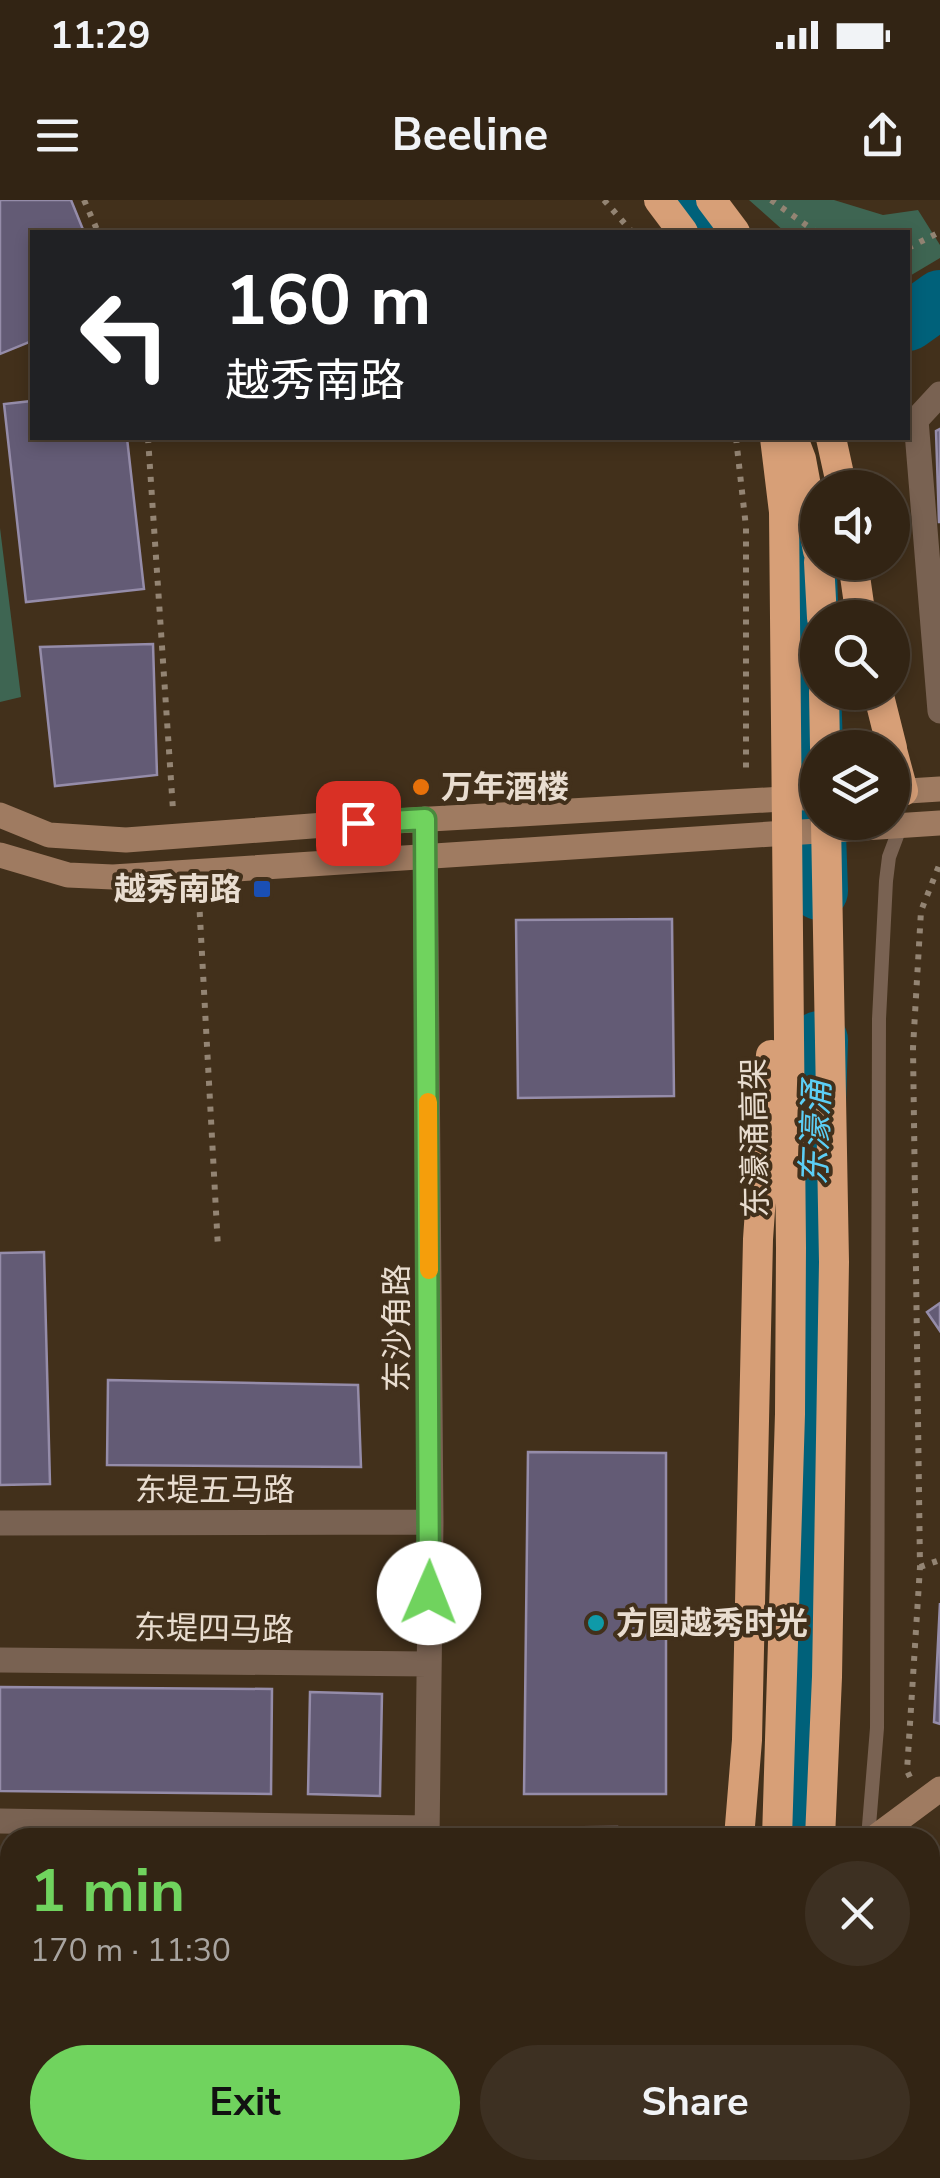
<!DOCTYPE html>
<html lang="en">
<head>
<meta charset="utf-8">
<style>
	body { margin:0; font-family:"Nunito Sans","Noto Sans SC",sans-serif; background:#3d3022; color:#f1f3f6; height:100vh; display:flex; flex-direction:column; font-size:38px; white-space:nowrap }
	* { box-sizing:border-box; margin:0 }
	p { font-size:32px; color:#a8a4a0 }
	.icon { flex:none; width:55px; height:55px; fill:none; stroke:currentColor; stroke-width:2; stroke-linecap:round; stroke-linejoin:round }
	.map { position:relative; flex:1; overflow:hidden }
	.drawer { position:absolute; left:0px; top:1628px; width:940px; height:352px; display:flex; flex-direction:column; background:#322414; border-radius:30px 30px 0 0; box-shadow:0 5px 15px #0003,0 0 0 2px #4d4134 }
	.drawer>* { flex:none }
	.banner { position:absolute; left:30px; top:30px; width:880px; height:210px; border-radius:0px; box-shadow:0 5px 15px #0003,0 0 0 2px #4d4134; background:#202124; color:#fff; overflow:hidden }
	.controls { position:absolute; left:800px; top:270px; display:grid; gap:20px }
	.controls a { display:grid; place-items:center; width:110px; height:110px; border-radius:50%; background:#322414; box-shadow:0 5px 15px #0003,0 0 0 2px #4d4134; font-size:50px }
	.pin { position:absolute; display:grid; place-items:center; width:85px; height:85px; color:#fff; margin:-42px; border-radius:20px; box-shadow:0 5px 15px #0006 }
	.me { position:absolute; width:110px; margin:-55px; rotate:1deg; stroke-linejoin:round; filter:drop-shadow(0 0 8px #0008) }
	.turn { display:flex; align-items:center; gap:35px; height:210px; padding:0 30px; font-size:45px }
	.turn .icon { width:130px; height:130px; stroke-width:2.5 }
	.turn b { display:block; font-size:70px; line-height:85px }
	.round { display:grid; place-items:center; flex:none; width:105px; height:105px; border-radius:52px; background:#3d3022 }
	.summary { display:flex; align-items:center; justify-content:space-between; height:170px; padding:0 30px }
	h1 { font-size:60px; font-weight:700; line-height:75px; color:#70d35e }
	.action { display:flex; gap:20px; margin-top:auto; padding:20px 30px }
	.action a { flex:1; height:115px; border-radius:60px; background:#70d35e; color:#111; font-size:40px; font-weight:700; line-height:115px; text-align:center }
	.action a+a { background:#3d3022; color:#f1f3f6 }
	.status { display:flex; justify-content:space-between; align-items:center; height:70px; padding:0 50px; background:#322414; direction:ltr }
	.status svg { height:28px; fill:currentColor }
	header { display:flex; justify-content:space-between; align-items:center; height:130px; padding:0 30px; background:#322414; font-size:45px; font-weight:700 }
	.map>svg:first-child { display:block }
	.green { fill:#3e6552 }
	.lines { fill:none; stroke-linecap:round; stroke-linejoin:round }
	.river { stroke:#00617a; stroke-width:58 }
	.building { fill:#635b75; stroke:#958ca9; stroke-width:2.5 }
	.path { stroke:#938473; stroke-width:6; stroke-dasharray:5 8; stroke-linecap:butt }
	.lane { stroke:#796252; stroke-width:14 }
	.street { stroke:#796252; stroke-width:25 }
	.secondary { stroke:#9f7b61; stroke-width:25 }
	.highway { stroke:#d79f77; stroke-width:30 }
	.route-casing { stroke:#49893d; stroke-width:25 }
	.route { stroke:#70d35e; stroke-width:18 }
	.slow { stroke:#f59e0b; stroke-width:18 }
	.food-dot { fill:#e8710a; stroke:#42301b; stroke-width:4 }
	.transit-dot { fill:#1a4fb4; stroke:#42301b; stroke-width:4 }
	.culture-dot { fill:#0f9aa8; stroke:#42301b; stroke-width:4 }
	.labels { text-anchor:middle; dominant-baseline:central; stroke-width:8; stroke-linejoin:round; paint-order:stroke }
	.poi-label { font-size:32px; font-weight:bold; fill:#e9ddd0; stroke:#42301b; text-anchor:start }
	.street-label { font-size:32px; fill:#e9ddd0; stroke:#42301b }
	.water-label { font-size:35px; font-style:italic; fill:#5ccef5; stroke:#42301b }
</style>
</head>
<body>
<div class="status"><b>11:29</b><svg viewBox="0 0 49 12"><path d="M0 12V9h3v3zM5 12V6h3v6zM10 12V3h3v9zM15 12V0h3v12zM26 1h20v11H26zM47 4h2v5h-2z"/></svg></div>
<header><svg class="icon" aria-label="menu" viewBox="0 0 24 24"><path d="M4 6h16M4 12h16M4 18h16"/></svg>Beeline<svg class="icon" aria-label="share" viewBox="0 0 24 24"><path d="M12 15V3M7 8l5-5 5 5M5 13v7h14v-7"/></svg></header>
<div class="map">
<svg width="940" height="1978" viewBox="0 0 940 1978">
	<rect width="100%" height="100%" fill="#42301b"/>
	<path class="green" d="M 749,0 L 834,0 L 883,15 L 918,10 L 940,45 L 940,58 L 908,77 L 908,32 L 785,32 Z
		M 0,328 L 21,497 L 0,502 Z"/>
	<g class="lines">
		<path class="river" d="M 679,0 L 702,32
			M 908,122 L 940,99
			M 807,345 L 819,691
			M 794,1629 L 819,840"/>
	</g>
	<path class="building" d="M 0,0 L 71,0 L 84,32 L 32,32 L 32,141 L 0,154 Z
		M 32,201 L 32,238 L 127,238 L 144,389 L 26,402 L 4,204 Z
		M 940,229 L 940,322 L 939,322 L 936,231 Z
		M 153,444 L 157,575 L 55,586 L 40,447 Z
		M 672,719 L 674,896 L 518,898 L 516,720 Z
		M 44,1052 L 50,1284 L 0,1285 L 0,1053 Z
		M 940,1103 L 940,1131 L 927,1112 Z
		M 108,1180 L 358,1185 L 361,1267 L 107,1265 Z
		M 528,1252 L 666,1253 L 666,1594 L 524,1594 Z
		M 940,1403 L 940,1524 L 934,1522 Z
		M 0,1487 L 272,1489 L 271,1594 L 0,1591 Z
		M 310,1492 L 382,1494 L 380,1596 L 308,1594 Z
		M 617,1627 L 617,1638 L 485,1638 L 485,1628 Z
		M 10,1666 L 10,1692 L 0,1693 L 0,1667 Z
		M 0,1867 L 10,1867 L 10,1969 L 0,1968 Z
		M 554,1970 L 624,1970 L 624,1973 L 681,1978 L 552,1978 Z"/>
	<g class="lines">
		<path class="path" d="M 84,0 L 98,32
			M 604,0 L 632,32
			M 771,0 L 816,32
			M 908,48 L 940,32
			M 148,238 L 173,610
			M 736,238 L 746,327 L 746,575
			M 199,699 L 218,1048
			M 920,1367 L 940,1360
			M 910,1577 L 907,1571 L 920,1367 L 913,848 L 921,711 L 940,663"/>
		<path class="lane" d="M 868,1638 L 877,1528 L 879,819 L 886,681 L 889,657 L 901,625
			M 845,1978 L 845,1970"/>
		<path class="street" d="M 940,194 L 916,220 L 940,511
			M 425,619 L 431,1322 L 427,1638
			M 0,1323 L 431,1322
			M 0,1460 L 428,1464
			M 0,1621 L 427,1628
			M 930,1754 L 940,1781"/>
		<path class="secondary" d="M 892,592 L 940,589
			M 0,615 L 49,635 L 126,640 L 325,625 L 818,597
			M 0,655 L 68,675 L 113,677 L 940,623
			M 874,1638 L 940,1589
			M 0,1806 L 10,1806
			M 930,1823 L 940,1839
			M 423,1978 L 424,1970"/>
		<path class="highway" d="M 659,0 L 683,32
			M 711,0 L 735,32
			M 775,238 L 784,312 L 791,1048 L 790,1214 L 777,1638
			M 793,238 L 801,259 L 818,351
			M 831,238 L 842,288
			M 819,362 L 822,418
			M 853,362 L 861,418
			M 824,492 L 825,548
			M 878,492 L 892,548
			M 892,550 L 903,591
			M 739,1638 L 747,1540 L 758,1039 L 771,855
			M 820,1638 L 827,1477 L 834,1062 L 826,622
			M 930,1802 L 940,1806
			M 757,1978 L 757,1970
			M 798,1978 L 798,1970"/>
	</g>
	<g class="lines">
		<defs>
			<path id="route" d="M 358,623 L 425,619 L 429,1393"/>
		</defs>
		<use href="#route" class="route-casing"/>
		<use href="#route" class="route"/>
		<path class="slow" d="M 428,902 L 429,1070"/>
	</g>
	<circle class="food-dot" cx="421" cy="587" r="10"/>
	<rect class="transit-dot" x="252" y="679" width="20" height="20" rx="5"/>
	<circle class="culture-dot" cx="596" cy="1423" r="10"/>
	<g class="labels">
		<g class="poi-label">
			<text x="441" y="587">万年酒楼</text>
			<text x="242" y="689" text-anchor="end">越秀南路</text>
			<text x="616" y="1423">方圆越秀时光</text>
		</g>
		<g class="street-label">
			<text transform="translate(755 938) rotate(-91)">东濠涌高架</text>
			<text transform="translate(397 1128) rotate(-90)">东沙角路</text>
			<text x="215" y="1290">东堤五马路</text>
			<text transform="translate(214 1429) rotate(1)">东堤四马路</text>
		</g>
		<g class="water-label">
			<text transform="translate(816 933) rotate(-88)">东濠涌</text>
		</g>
	</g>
</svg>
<div class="controls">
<a><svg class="icon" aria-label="sound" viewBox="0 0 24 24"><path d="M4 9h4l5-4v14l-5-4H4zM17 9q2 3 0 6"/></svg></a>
<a><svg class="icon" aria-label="search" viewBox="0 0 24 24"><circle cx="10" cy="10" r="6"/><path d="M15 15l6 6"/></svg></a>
<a><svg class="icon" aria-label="layers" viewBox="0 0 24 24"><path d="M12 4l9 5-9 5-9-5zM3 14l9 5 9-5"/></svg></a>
</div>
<div class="pin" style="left:358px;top:623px;background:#d93025"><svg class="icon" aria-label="arrive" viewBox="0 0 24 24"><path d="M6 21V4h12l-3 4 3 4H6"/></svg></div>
<svg class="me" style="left:429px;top:1393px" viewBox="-20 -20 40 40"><circle r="19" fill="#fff"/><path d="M0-13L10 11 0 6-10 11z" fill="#70d35e"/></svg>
<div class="banner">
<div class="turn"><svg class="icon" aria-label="left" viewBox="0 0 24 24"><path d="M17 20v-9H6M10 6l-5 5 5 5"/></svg><div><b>160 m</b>越秀南路</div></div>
</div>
<section class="drawer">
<div class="summary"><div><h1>1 min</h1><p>170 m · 11:30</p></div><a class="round"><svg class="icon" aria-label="close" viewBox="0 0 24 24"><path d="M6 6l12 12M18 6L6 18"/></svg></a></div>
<div class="action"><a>Exit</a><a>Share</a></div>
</section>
</div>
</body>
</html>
